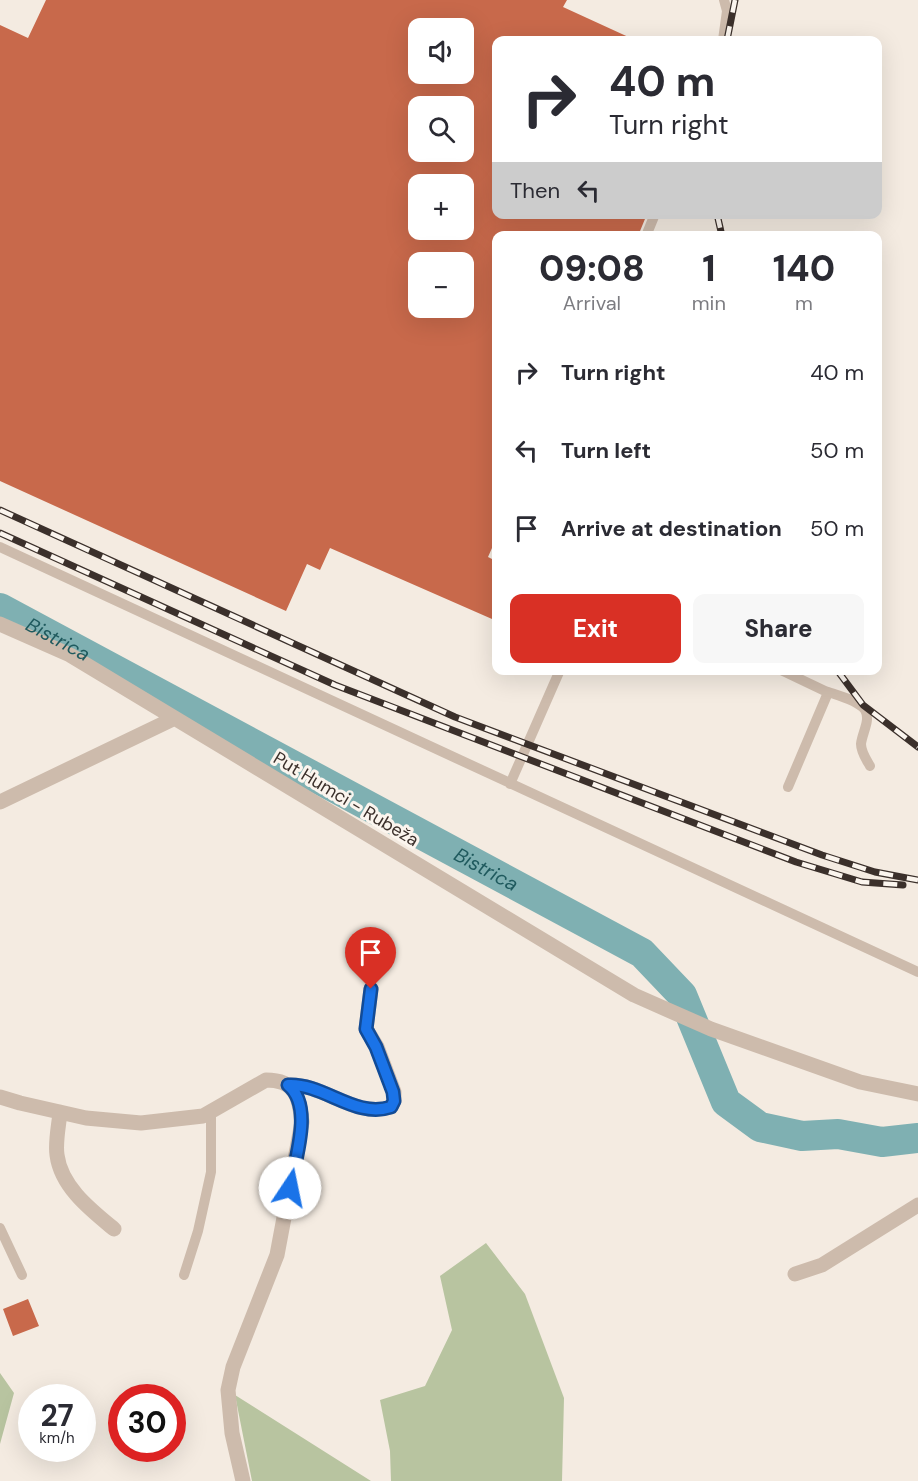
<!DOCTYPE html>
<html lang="en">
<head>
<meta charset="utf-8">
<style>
	body { margin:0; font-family:"DM Sans",sans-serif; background:#f7f7f7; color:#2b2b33; height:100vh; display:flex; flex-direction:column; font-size:22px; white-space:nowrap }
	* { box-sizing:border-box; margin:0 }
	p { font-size:20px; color:#7c7c81 }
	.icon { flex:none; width:33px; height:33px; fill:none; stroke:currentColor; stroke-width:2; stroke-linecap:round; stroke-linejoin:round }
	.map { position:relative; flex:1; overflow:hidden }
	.drawer { position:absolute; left:492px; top:231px; width:390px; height:444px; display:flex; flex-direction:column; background:#fff; border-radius:12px; box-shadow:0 6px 24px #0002 }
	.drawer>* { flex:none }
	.hud { position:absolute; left:492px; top:36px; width:390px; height:183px; border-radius:12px; box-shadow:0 6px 24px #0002; background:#fff; color:#2b2b33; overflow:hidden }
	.controls { position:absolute; left:408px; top:18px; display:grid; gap:12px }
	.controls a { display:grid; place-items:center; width:66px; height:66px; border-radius:12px; background:#fff; box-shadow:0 6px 24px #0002; font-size:30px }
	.speed { position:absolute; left:18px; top:1384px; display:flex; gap:12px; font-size:30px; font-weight:700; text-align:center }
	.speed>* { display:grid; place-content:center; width:78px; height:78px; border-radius:50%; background:#fff; box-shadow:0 6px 24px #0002; line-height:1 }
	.speed small { font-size:15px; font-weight:400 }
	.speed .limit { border:9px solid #d22; background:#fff; color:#111 }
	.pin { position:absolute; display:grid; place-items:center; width:51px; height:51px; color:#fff; margin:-62px -26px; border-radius:50% 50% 50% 0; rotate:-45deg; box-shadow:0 0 6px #0007 }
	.pin .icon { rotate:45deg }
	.me { position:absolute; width:66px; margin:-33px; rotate:11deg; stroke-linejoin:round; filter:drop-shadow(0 0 4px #0008) }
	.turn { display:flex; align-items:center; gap:21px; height:126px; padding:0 18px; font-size:27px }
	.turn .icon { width:78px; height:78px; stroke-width:2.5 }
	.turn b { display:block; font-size:42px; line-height:51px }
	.then { display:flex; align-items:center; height:57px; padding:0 18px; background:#0003; gap:12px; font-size:22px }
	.eta { display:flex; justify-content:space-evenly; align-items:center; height:102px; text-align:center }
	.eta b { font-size:36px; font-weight:800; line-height:42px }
	.cta { display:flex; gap:12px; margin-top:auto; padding:12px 18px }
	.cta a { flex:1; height:69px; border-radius:12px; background:#d93025; color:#fff; font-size:24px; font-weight:800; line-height:69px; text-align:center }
	.cta a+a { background:#f7f7f7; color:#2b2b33 }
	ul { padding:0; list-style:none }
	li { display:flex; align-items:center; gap:18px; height:78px; padding:0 18px }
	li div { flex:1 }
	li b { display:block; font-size:22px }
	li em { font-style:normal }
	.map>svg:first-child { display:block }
	.green { fill:#b8c4a0 }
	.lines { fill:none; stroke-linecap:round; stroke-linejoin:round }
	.river { stroke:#7fb0b2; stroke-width:30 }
	.building { fill:#c8694b; fill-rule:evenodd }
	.lane { stroke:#cdbbac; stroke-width:10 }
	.street { stroke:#cdbbac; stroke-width:15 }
	.rail-casing { stroke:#3b302b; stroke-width:7 }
	.rail { stroke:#fbf5ee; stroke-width:4.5; stroke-dasharray:14; stroke-linecap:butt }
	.route-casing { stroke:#114b97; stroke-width:15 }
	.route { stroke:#1a73e8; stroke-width:10 }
	.labels { text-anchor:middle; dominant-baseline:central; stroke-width:6; stroke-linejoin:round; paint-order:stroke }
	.street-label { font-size:18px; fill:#3b302b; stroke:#fbf5ee }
	.water-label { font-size:20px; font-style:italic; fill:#1f5a5e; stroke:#fbf5ee }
</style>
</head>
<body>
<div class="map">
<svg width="918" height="1481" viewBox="0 0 918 1481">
	<rect width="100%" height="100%" fill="#f4ebe1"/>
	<path class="green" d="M 486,1243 L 525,1294 L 564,1398 L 562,1481 L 391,1481 L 390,1451 L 380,1400 L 425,1386 L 452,1330 L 440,1276 Z
		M 0,1373 L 14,1393 L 0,1444 Z
		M 235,1395 L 371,1481 L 252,1481 Z"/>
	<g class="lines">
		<path class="river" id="s1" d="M 0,608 L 642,953 L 682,995 L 726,1102 L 760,1127 L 802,1136 L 838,1134 L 882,1142 L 918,1138"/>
	</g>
	<path class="building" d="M 46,0 L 567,0 L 563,7 L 635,40 L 496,40 L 496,214 L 647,214 L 638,236 L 496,236 L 496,539 L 488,557 L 496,561 L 496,609 L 492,619 L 330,548 L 320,570 L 307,564 L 286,611 L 0,481 L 0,25 L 28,38 ZM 418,28 L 464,28 L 464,74 L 418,74 ZM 418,106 L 464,106 L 464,152 L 418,152 ZM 418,184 L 464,184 L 464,230 L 418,230 ZM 418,262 L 464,262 L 464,308 L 418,308 Z
		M 28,1299 L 39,1326 L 13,1336 L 3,1309 Z"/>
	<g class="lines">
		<path class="lane" d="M 723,40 L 727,11 L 724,0
			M 646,236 L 655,214
			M 0,547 L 918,972
			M 781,670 L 825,691 L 827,695 L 788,787
			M 825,691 C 836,695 858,700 865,710 C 871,720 862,733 861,744 C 861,752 866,759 870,766
			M 510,784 L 560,670
			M 0,1228 L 22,1275
			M 184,1275 L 198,1231 L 211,1172 L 211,1113"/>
		<path class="street" d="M 0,624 L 70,655 L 634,995 L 711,1029 L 860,1082 L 918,1094
			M 0,802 L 175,718
			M 288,1085 C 324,1083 355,1119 391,1107 L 394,1101 L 394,1092 L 377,1047 L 366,1029 L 371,989
			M 0,1097 L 20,1103 L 86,1118 L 141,1123 L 203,1116 L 266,1080 C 296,1080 299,1097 302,1122 L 277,1255 L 233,1367 L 228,1390 L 232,1433 L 243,1481
			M 60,1112 C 59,1125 55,1142 57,1155 C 61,1187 91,1210 114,1229
			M 795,1274 L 822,1265 L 918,1205"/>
		<defs>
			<path id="rail" d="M 727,40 L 735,0
				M 717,214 L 722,236
				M 0,510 L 455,717 L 822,855 L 875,872 L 918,880
				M 0,533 L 335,685 L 796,862 L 862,882 L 903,885
				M 837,670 L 863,705 L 918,747"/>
		</defs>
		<use href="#rail" class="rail-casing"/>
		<use href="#rail" class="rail"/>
	</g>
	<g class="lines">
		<defs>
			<path id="route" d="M 290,1188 C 295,1159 314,1106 288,1085 C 324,1083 355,1119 391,1107 L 394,1101 L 393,1092 L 376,1047 L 366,1029 L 371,989"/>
		</defs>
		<use href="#route" class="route-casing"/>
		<use href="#route" class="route"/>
	</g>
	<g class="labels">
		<g class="street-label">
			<text transform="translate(346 799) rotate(31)">Put Humci - Rubeža</text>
		</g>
		<g class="water-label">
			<text stroke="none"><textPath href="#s1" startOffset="66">Bistrica</textPath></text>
			<text stroke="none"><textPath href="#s1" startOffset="552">Bistrica</textPath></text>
		</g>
	</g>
</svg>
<div class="controls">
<a><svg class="icon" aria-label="sound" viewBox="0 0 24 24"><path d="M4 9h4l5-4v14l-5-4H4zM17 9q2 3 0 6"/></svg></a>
<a><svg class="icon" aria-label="search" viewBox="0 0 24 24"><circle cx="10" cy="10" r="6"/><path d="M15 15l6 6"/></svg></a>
<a>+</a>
<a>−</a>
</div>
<div class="speed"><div>27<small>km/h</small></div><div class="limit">30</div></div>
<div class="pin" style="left:371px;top:989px;background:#d93025"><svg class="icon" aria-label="arrive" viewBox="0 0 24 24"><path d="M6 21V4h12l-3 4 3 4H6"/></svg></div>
<svg class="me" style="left:290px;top:1188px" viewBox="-20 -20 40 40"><circle r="19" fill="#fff"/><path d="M0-13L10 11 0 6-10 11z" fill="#1a73e8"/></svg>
<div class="hud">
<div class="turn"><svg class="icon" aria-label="right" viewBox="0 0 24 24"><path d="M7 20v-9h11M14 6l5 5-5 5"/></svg><div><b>40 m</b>Turn right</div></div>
<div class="then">Then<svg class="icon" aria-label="left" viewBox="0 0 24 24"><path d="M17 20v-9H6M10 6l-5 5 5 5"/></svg></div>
</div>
<section class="drawer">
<div class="eta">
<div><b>09:08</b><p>Arrival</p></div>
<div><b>1</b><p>min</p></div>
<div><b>140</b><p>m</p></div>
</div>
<ul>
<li><svg class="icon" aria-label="right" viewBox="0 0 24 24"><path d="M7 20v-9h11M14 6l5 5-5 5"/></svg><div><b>Turn right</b></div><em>40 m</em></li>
<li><svg class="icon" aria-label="left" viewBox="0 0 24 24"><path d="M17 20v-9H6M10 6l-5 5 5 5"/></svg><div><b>Turn left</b></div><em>50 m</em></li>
<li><svg class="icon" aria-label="arrive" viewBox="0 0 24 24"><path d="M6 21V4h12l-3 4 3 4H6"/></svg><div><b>Arrive at destination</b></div><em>50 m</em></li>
</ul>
<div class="cta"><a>Exit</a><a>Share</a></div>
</section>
</div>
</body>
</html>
